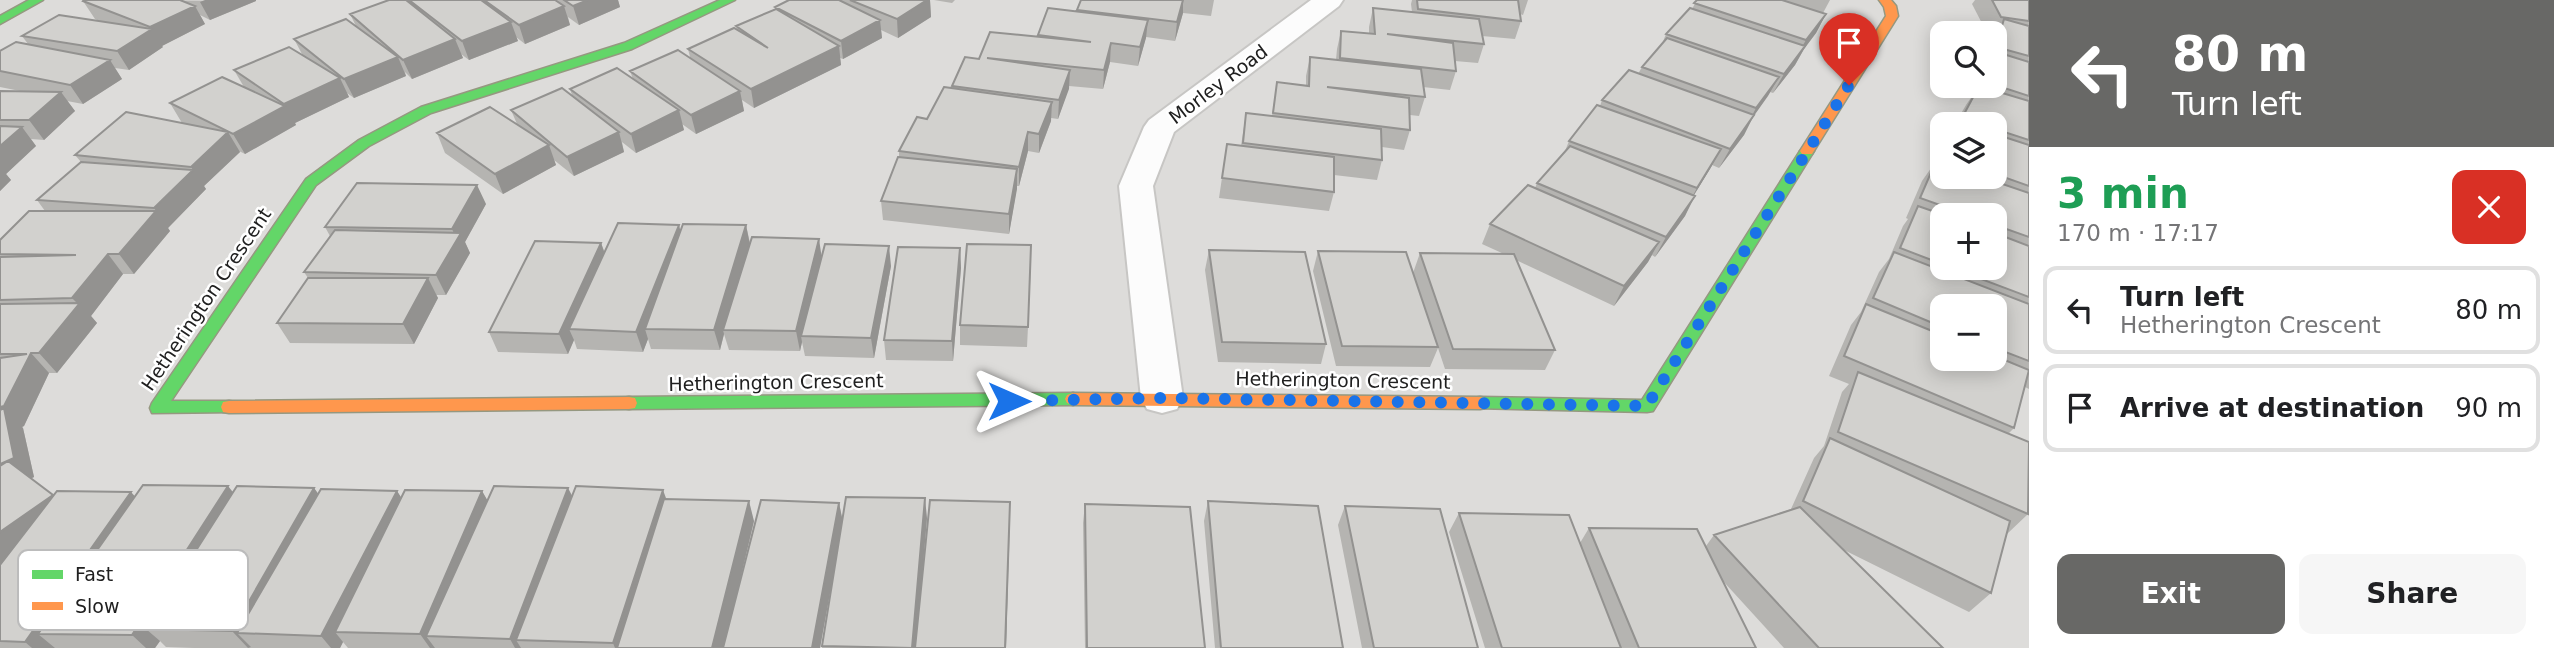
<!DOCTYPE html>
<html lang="en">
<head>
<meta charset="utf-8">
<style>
	body { margin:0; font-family:"DejaVu Sans",sans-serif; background:#f6f6f6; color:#202124; height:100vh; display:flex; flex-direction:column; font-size:26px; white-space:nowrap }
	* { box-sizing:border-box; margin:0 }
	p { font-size:23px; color:#757577 }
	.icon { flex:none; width:38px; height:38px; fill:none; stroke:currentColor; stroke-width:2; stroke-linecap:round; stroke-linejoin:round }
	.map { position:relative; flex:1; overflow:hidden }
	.side { display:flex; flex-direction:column; background:#fff; width:525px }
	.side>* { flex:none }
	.banner { background:#686866; color:#fff; overflow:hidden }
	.tools { position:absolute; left:1930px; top:21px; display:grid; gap:14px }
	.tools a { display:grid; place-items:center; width:77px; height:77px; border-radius:14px; background:#fff; box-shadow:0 4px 18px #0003; font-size:35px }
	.pin { position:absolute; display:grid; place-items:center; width:60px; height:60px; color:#fff; margin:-72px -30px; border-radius:50% 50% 50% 0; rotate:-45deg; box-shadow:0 0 7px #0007 }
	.pin .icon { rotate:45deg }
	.me { position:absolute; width:77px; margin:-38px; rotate:90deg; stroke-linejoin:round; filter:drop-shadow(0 0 5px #0008) }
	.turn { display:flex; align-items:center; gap:24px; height:147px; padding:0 28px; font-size:32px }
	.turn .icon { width:91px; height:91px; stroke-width:2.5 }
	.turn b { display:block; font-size:49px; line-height:60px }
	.round { display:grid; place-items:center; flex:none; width:74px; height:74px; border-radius:14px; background:#f6f6f6 }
	.headline { display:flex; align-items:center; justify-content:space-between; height:119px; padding:0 28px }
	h1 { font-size:42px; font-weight:700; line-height:52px; color:#1e9e55 }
	.action { display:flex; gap:14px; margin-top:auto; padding:14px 28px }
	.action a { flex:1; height:80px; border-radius:14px; background:#686866; color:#fff; font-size:28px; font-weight:700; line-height:80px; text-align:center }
	.action a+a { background:#f6f6f6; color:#202124 }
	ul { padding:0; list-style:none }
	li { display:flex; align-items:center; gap:21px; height:88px; margin:0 14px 10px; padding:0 14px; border:4px solid #e0e0e0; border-radius:14px }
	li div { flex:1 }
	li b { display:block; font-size:26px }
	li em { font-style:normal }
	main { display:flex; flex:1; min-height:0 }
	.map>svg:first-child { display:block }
	.residential { fill:#dddcda; fill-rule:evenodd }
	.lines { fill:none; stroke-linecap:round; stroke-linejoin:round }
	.street-casing { stroke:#c7c6c4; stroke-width:4 }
	.fast-casing { stroke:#959880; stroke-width:3 }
	.slow-casing { stroke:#959880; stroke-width:3 }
	.street { fill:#fcfcfc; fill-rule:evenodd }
	.fast { fill:#63d668; fill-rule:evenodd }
	.slow { fill:#ff974d; fill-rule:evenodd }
	.wall { fill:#b5b4b1; fill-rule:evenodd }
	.shaded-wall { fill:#939290 }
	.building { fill:#d2d1ce; stroke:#939290; stroke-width:2 }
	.route { stroke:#1a73e8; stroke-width:12; stroke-dasharray:0 21.6 }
	.labels { text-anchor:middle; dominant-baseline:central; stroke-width:5; stroke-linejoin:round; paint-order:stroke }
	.street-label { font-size:19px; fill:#202020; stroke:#fff }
	.key { fill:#fff; stroke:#bcbcbc; stroke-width:2 }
	.key-label { font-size:19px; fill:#202020 }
</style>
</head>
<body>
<main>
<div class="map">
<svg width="2029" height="648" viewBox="0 0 2029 648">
	<rect width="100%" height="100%" fill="#eeede8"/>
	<path class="residential" d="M 0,0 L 2029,0 L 2029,648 L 0,648 ZM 1942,33 L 1995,33 L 1995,86 L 1942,86 ZM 1942,124 L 1995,124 L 1995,177 L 1942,177 ZM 1942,215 L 1995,215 L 1995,268 L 1942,268 ZM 1942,306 L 1995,306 L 1995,359 L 1942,359 Z"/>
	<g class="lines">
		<defs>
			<path id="street" d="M 1311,0 L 1343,0 L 1339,6 L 1174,132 L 1153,186 L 1183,398 L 1177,409 L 1162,413 L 1147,409 L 1141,398 L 1119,186 L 1144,127 L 1149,120 Z"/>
			<path id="fast" d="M 29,0 L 43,0 L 0,24 L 0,16 Z
				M 720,0 L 735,0 L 632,49 L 431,113 L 369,146 L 316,185 L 171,401 L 229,401 L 235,402 L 237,407 L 235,412 L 152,413 L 150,408 L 152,403 L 306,179 L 359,140 L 421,107 L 624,43 Z
				M 1807,147 L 1814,151 L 1653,411 L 1647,412 L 1474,408 L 1472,403 L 1474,398 L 1480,397 L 1642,400 L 1800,151 Z
				M 1073,393 L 1079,395 L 1081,399 L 1079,403 L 1073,405 L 629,409 L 623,408 L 621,403 L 623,398 L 629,397 Z"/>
			<path id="slow" d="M 1879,0 L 1891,0 L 1896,6 L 1898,16 L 1812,154 L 1802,154 L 1800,151 L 1886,16 L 1884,7 Z
				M 1073,393 L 1480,397 L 1486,398 L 1488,403 L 1486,408 L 1480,409 L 1073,405 L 1067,403 L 1065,399 L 1067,395 Z
				M 629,397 L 635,398 L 637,403 L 635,408 L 629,409 L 229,413 L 223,412 L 221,407 L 223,402 L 229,401 Z"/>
		</defs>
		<use href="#street" class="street-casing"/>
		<use href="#fast" class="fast-casing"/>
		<use href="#slow" class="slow-casing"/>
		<use href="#street" class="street"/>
		<use href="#fast" class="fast"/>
		<use href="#slow" class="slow"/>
	</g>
	<path class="wall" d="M 84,0 L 256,1 L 210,20 L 200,15 L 205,24 L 162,46 L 163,47 L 129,70 L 115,68 L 122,79 L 83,104 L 67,101 L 75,111 L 44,140 L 31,139 L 36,146 L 6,174 L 11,180 L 0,191 L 0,91 L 20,91 L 0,87 L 0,51 L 28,44 L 22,36 L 99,21 L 95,19 L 83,1 Z
		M 408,0 L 618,0 L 620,7 L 579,25 L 568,17 L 570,25 L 525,44 L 516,37 L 518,41 L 469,60 L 461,54 L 463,58 L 412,79 L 405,72 L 406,76 L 354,98 L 347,93 L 349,97 L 295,123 L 296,125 L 245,154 L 239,151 L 240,152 L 204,186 L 206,189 L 168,228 L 170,231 L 134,274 L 123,274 L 91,316 L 97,323 L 57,373 L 49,373 L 24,426 L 22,427 L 23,428 L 34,477 L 31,479 L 54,496 L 135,496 L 314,488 L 318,494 L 397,491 L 401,498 L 482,491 L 487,500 L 572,496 L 666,499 L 754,521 L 729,624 L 839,503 L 842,519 L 927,518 L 916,642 L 1010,522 L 1006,648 L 822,648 L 833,574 L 820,648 L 348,648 L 343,642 L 340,648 L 194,648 L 166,647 L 160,641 L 155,648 L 0,648 L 0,240 L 45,211 L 37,200 L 81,162 L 75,155 L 182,123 L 170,103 L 244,87 L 234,70 L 302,54 L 294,39 L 356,26 L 350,14 L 408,2 Z
		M 789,0 L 930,0 L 931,17 L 898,38 L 881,30 L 882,38 L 843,59 L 840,58 L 841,65 L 754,108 L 742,100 L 744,111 L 696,134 L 682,124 L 684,130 L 636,153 L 622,142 L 624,152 L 574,176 L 554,160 L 556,165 L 503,194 L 445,153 L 437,133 L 517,124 L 511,110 L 572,95 L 570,89 L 633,79 L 630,71 L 690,57 L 688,49 L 737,29 L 736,26 L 775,9 L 775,7 Z
		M 934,0 L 955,0 L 952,3 Z
		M 1081,0 L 1214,0 L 1211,16 L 1183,13 L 1175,41 L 1146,37 L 1138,66 L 1110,62 L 1103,89 L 1069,86 L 1058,119 L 1051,118 L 1051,121 L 1039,153 L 1028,151 L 1019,186 L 1017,186 L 1009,234 L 883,220 L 881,201 L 899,157 L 899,151 L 927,119 L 952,88 L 952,86 L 979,59 L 1038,37 L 1038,35 L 1077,11 Z
		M 1412,0 L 1528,0 L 1523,15 L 1520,14 L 1521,21 L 1515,39 L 1482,36 L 1484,44 L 1478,63 L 1455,61 L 1456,71 L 1450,90 L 1423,87 L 1425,97 L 1419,116 L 1410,115 L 1410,130 L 1404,150 L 1382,147 L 1382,160 L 1377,180 L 1334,175 L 1334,192 L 1329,211 L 1219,198 L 1227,144 L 1241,146 L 1246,113 L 1272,116 L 1277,82 L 1306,86 L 1306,76 L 1310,57 L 1336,60 L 1337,49 L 1341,31 L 1369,34 L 1369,27 L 1373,8 L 1412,12 L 1411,4 Z
		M 1697,0 L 1830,0 L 1823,13 L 1826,14 L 1816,33 L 1804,49 L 1795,65 L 1773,93 L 1770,92 L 1754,115 L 1744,135 L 1719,168 L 1712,165 L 1694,195 L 1685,216 L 1655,257 L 1652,255 L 1648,262 L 1614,306 L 1516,260 L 1555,350 L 1545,370 L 1445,369 L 1438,348 L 1430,367 L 1336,366 L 1313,271 L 1318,251 L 1413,273 L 1420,253 L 1504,254 L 1482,244 L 1490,224 L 1535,188 L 1537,183 L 1565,151 L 1569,141 L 1600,106 L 1602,100 L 1638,74 L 1642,67 L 1662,44 L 1666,34 L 1692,9 Z
		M 1975,0 L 2029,0 L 2029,389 L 2025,387 L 2014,428 L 2008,434 L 2028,514 L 2007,534 L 1991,593 L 1969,612 L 1842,549 L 1943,648 L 1784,648 L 1723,581 L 1756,648 L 1485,648 L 1449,532 L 1459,513 L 1580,543 L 1589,528 L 1706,546 L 1714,535 L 1791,509 L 1814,458 L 1824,446 L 1842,392 L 1849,384 L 1829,376 L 1851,325 L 1861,312 L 1879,272 L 1889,259 L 1903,226 L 1908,219 L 1906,218 L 1922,181 L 1936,161 L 1941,163 L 1942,160 L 1942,177 L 1995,177 L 1995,124 L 1955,124 L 1966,105 L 1979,86 L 1995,86 L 1995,33 L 1987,33 L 1972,4 ZM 1942,215 L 1995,215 L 1995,268 L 1942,268 ZM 1942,306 L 1995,306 L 1995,359 L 1942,359 Z
		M 486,204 L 465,242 L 470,253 L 446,295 L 436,295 L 438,298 L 414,344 L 290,343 L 277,323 L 308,278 L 304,272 L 330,236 L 325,227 Z
		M 746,225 L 750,243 L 822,256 L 891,266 L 874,358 L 805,356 L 802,342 L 800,351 L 729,350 L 724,334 L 720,350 L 651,349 L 648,339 L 643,352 L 577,349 L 574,340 L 568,354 L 498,352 L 489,332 L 601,243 L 605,253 L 680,230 Z
		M 960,248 L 961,268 L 953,361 L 886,360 L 884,340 Z
		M 1209,250 L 1326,344 L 1321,364 L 1218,362 L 1205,270 Z
		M 1031,265 L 1027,347 L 960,345 L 960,325 Z
		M 1208,501 L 1343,648 L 1215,648 L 1204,521 Z
		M 1085,504 L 1205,648 L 1085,648 L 1083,523 Z
		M 1345,506 L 1478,648 L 1362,648 L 1338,525 Z"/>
	<path class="shaded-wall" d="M 205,0 L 256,0 L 256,1 L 210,20 L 200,2 Z
		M 588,0 L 618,0 L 620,7 L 579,25 L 573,6 Z
		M 927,0 L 930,0 L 931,17 L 898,38 L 897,19 Z
		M 1183,0 L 1183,13 L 1175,41 L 1177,22 Z
		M 195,6 L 205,24 L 162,46 L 163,47 L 129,70 L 117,51 L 151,29 L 150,27 Z
		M 564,6 L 570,25 L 525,44 L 519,25 Z
		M 1826,14 L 1816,33 L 1804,49 L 1795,65 L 1773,93 L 1784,74 L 1796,57 L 1806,40 Z
		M 880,20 L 882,38 L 843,59 L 841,41 Z
		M 1148,20 L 1146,38 L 1138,66 L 1140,47 Z
		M 511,22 L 518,41 L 469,60 L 462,41 Z
		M 455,39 L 463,58 L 412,79 L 403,60 Z
		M 1111,43 L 1110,62 L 1103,89 L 1104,70 Z
		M 839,46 L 841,65 L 754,108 L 751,89 Z
		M 398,57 L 406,76 L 354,98 L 344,79 Z
		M 110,60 L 122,79 L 83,104 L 70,85 Z
		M 1070,70 L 1069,89 L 1058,119 L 1059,100 Z
		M 1779,77 L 1768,96 L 1746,127 L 1756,108 Z
		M 340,78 L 349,97 L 295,123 L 296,125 L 245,154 L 233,134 L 285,106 L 284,104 Z
		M 740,91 L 744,111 L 696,134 L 691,115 Z
		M 61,92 L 75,111 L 44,140 L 29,120 Z
		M 1052,102 L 1051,121 L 1039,153 L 1039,134 Z
		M 679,110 L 684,130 L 636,153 L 631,134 Z
		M 1754,115 L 1744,135 L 1719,168 L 1730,149 Z
		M 22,127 L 36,146 L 6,174 L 11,180 L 0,191 L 0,146 Z
		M 228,132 L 240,152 L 204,186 L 206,189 L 168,228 L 170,231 L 134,274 L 119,254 L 156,211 L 154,208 L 193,170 L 191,167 Z
		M 619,132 L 624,152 L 574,176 L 567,157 Z
		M 1028,132 L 1028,151 L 1019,186 L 1019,167 Z
		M 549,145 L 556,165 L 503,194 L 495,174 Z
		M 1721,149 L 1710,169 L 1686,208 L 1697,188 Z
		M 1017,169 L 1017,189 L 1009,234 L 1009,214 Z
		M 477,185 L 486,204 L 465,242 L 470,253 L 446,295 L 436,275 L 457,240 L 452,229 Z
		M 1695,196 L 1685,216 L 1655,257 L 1666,237 Z
		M 679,225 L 684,245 L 645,329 L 648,339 L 643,352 L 636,332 Z
		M 746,225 L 750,245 L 723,330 L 724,334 L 720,350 L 714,330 Z
		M 819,239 L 822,259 L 801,336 L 802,342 L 800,351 L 796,331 Z
		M 1659,242 L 1648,262 L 1614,306 L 1624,286 Z
		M 601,243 L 608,263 L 569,329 L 574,340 L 568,354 L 559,334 Z
		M 889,246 L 891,266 L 874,358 L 871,338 Z
		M 960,248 L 961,268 L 953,361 L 952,341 Z
		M 108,254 L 123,274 L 91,316 L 97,323 L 57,373 L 39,353 L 79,305 L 72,298 Z
		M 428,278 L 438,298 L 414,344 L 403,324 Z
		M 31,353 L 49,373 L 24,426 L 22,427 L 23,428 L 34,477 L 0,492 L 0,407 Z
		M 228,486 L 244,506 L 146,629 L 160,641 L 155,648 L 146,648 L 132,635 Z
		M 314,488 L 328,507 L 237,633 L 251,647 L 248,648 L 232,631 Z
		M 568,488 L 578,507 L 516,640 L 521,648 L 515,648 L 510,639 Z
		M 663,490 L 670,509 L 626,648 L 615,648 L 613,643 Z
		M 397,491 L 410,511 L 335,632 L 343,642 L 340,648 L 331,648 L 321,636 Z
		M 482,491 L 493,510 L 426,636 L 435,648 L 430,648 L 420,634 Z
		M 131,492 L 149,512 L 38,634 L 55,648 L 32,648 L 25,642 Z
		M 53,495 L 73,515 L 0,566 L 0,532 Z
		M 925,498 L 927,518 L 916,648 L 912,648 Z
		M 749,501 L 754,521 L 724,648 L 712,648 Z
		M 1010,502 L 1006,648 L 1005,648 Z
		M 839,503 L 843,522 L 820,648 L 812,648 Z"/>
	<path class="building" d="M 84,0 L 180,0 L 195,6 L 150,27 L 83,1 Z
		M 389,0 L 406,0 L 455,39 L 403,60 L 350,14 Z
		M 409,0 L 481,0 L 511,22 L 462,41 Z
		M 484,0 L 555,0 L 564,6 L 519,25 Z
		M 564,0 L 588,0 L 573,6 Z
		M 789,0 L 839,0 L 880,20 L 841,41 L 775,7 Z
		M 850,0 L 927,0 L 897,19 Z
		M 1081,0 L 1183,0 L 1177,22 L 1077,10 Z
		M 1417,0 L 1518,0 L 1521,21 L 1418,9 Z
		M 1697,0 L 1782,0 L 1826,14 L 1806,40 L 1694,3 Z
		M 1992,0 L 2029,0 L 2029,21 L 2001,17 Z
		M 1048,8 L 1148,20 L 1140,47 L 1111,43 L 1104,70 L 987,58 L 1070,70 L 1059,100 L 952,86 L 965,57 L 979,59 L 990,32 L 1091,42 L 1038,35 Z
		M 1373,8 L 1479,19 L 1484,44 L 1387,34 L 1453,43 L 1456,71 L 1340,58 L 1341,31 L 1375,34 Z
		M 1690,8 L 1805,46 L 1784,74 L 1666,34 Z
		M 776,9 L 839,46 L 751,89 L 688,49 L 734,28 L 768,48 L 736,26 Z
		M 59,15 L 152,29 L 117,51 L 22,36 Z
		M 346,19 L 398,57 L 344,79 L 294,39 Z
		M 2004,19 L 2029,26 L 2029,56 L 1996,47 Z
		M 1667,38 L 1779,77 L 1756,108 L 1642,67 Z
		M 16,42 L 110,60 L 70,85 L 0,71 L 0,51 Z
		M 289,47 L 340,78 L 284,104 L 234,70 Z
		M 678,50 L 740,91 L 691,115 L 630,71 Z
		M 2000,53 L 2029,62 L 2029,96 L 1995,85 L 1995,64 Z
		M 1310,57 L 1421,69 L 1425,97 L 1327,87 L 1409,98 L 1410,130 L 1273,113 L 1277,82 L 1309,86 Z
		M 617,68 L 679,110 L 631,134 L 570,89 Z
		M 1629,70 L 1754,115 L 1730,149 L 1602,100 Z
		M 222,77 L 285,106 L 233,134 L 170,103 Z
		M 1979,86 L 2029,101 L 2029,140 L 1995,129 L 1995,124 L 1982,124 L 1962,118 Z
		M 944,87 L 1052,102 L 1039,134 L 1028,132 L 1019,167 L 899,151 L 917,117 L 927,119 Z
		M 562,88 L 619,132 L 567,157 L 511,110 Z
		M 0,91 L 61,92 L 29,120 L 0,120 Z
		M 1597,105 L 1721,149 L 1697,188 L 1569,141 Z
		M 490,107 L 549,145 L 495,174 L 437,133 Z
		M 126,112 L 228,132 L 191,167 L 75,155 Z
		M 1246,113 L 1381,129 L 1382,160 L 1243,143 Z
		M 0,126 L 22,127 L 0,146 Z
		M 1995,134 L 2029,145 L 2029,186 L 1995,174 Z
		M 1227,144 L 1334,157 L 1334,192 L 1222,178 Z
		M 1570,146 L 1695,196 L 1666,237 L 1537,183 Z
		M 898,157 L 1017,169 L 1009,214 L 881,201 Z
		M 1936,161 L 1942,163 L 1942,177 L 1982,177 L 2029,193 L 2029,237 L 1995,225 L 1995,215 L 1968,215 L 1920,198 Z
		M 81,162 L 193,170 L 154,208 L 37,200 Z
		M 357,183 L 477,185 L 452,229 L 325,227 Z
		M 1528,185 L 1659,242 L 1624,286 L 1490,224 Z
		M 1918,206 L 1944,215 L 1942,215 L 1942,264 L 1900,248 Z
		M 29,211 L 156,211 L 119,254 L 108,254 L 72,298 L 0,300 L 0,257 L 76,255 L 0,254 L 0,240 Z
		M 618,223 L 679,225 L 636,332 L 569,329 Z
		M 683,224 L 746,225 L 714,330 L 645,329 Z
		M 335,230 L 461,233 L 436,275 L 304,272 Z
		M 1995,233 L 2029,246 L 2029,297 L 1952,268 L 1995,268 Z
		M 752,237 L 819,239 L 796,331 L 723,330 Z
		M 535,241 L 601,243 L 559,334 L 489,332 Z
		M 825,244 L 889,246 L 871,338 L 801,336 Z
		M 967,244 L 1031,245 L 1028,327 L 960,325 Z
		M 898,247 L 960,248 L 952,341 L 884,340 Z
		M 1209,250 L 1305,252 L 1326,344 L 1222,342 Z
		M 1318,251 L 1406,252 L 1438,347 L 1342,346 Z
		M 1894,252 L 2029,304 L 2029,361 L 1995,348 L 1995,306 L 1942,306 L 1942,327 L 1873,298 Z
		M 1420,253 L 1514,254 L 1555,350 L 1453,349 Z
		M 308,278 L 428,278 L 403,324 L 277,323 Z
		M 80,303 L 39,353 L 31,353 L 4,406 L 0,407 L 0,358 L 27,354 L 0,354 L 0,304 Z
		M 1866,304 L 1942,335 L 1942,359 L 1995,359 L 1995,356 L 2029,370 L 2014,428 L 1844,356 Z
		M 1858,372 L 2029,442 L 2028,514 L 1838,432 Z
		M 4,408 L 14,458 L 0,464 L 0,410 Z
		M 1830,438 L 2010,521 L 1991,593 L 1803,501 Z
		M 8,461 L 53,495 L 0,532 L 0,466 Z
		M 143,485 L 228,486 L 132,635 L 38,634 Z
		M 237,486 L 314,488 L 232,631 L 146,629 Z
		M 494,486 L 568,488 L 510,639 L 426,636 Z
		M 576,486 L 663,490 L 613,643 L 516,640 Z
		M 321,489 L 397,491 L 321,636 L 237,633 Z
		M 405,490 L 482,491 L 420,634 L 335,632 Z
		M 57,491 L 131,492 L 25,642 L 0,641 L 0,565 Z
		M 846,497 L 925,498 L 912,648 L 822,646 Z
		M 664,499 L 749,501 L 712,648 L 617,648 Z
		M 761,500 L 839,503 L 812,648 L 723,648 Z
		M 930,500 L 1010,502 L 1005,648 L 915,648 Z
		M 1208,501 L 1318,506 L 1343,648 L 1221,648 Z
		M 1085,504 L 1190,507 L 1205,648 L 1087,648 Z
		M 1345,506 L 1440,509 L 1478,648 L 1374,648 Z
		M 1800,507 L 1943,648 L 1819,648 L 1714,535 Z
		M 1459,513 L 1569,515 L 1621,648 L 1502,648 Z
		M 1589,528 L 1697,529 L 1756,648 L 1639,648 Z"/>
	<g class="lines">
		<path class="route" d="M 1009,401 L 1162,398 L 1647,406 L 1849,85"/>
	</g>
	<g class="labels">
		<g class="street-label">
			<text transform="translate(1218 84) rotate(-37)">Morley Road</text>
			<text transform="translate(206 299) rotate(-56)">Hetherington Crescent</text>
			<text transform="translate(1343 380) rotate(1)">Hetherington Crescent</text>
			<text transform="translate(776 382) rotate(-1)">Hetherington Crescent</text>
		</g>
	</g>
	<rect x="18" y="550" width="230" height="80" rx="10" class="key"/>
	<rect x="32" y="570" width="31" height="9" fill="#63d668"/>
	<rect x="32" y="602" width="31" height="8" fill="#ff974d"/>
	<g class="key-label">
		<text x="75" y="581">Fast</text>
		<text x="75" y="613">Slow</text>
	</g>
</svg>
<div class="tools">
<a><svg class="icon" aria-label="search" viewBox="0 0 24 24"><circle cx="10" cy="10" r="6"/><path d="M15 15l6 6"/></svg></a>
<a><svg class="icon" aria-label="layers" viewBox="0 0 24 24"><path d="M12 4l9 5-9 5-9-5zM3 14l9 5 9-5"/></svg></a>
<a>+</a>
<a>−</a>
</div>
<div class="pin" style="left:1849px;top:85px;background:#d93025"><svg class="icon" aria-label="arrive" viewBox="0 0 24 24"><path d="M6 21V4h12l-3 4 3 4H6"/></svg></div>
<svg class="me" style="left:1009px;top:401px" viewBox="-20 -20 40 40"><path d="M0-17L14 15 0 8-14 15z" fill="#1a73e8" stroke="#fff" stroke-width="4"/></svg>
</div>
<section class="side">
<div class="banner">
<div class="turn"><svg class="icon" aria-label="left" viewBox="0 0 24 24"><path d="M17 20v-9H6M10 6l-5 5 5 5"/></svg><div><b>80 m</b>Turn left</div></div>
</div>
<div class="headline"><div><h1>3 min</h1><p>170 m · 17:17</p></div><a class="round" style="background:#d93025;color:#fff"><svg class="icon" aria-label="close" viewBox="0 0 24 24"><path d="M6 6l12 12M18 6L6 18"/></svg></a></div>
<ul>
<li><svg class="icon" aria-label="left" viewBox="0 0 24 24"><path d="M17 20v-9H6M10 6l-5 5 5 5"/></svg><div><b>Turn left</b><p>Hetherington Crescent</p></div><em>80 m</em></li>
<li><svg class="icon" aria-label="arrive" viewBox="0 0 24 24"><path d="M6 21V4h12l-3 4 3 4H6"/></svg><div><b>Arrive at destination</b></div><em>90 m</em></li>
</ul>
<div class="action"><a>Exit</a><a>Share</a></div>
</section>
</main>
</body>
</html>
